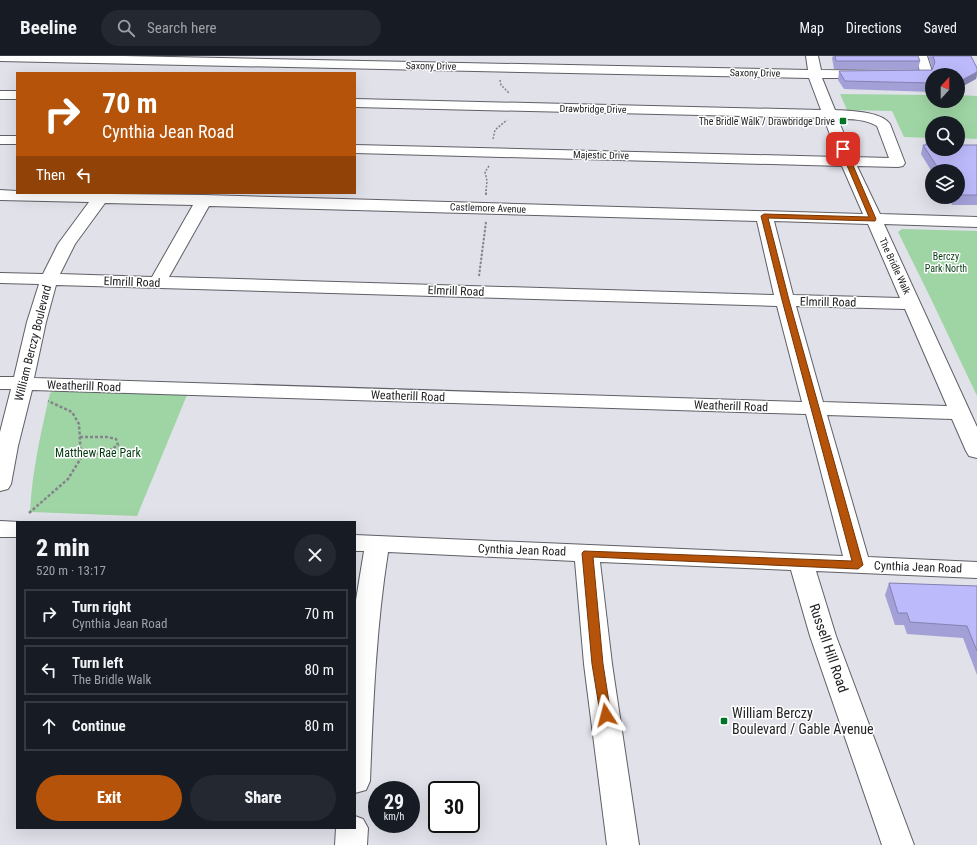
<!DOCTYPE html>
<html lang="en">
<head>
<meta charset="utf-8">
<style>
	body { margin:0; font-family:"Roboto Condensed",sans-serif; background:#242831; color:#f1f3f6; height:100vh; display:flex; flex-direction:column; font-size:15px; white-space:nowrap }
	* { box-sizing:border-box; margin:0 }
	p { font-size:13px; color:#9ea1a6 }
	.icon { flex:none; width:22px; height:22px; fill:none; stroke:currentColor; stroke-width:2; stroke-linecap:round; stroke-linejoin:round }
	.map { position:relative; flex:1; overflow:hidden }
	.details { position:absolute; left:16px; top:465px; width:340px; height:308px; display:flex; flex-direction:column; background:#171b24; border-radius:0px; box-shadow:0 4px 16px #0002 }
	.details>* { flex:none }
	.banner { position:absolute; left:16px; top:16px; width:340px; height:122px; border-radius:0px; box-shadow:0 4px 16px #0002; background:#b45309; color:#fff; overflow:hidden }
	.needle { width:26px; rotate:21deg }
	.tools { position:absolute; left:925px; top:12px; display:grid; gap:8px }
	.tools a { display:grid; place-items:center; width:40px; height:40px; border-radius:50%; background:#171b24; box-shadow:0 4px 16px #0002; font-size:20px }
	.speed { position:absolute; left:368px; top:725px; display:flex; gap:8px; font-size:20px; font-weight:700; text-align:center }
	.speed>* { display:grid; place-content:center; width:52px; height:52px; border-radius:50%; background:#171b24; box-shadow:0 4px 16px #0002; line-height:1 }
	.speed small { font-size:10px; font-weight:400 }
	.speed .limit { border:2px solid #111; border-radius:6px; background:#fff; color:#111 }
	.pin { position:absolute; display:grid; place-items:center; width:34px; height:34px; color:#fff; margin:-17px; border-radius:8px; box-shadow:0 2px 6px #0006 }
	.me { position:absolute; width:44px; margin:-22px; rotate:351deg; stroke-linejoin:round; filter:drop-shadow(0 0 3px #0008) }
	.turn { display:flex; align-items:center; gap:14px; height:84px; padding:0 20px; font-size:18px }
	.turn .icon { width:52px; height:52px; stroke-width:2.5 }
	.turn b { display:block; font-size:28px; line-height:34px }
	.then { display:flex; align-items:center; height:38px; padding:0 20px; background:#0003; gap:8px; font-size:15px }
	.round { display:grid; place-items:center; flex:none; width:42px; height:42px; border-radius:21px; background:#242831 }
	.headline { display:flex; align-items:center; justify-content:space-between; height:68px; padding:0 20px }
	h1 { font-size:24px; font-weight:800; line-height:30px }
	.primary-button { display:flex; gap:8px; margin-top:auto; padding:8px 20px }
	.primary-button a { flex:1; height:46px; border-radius:24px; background:#b45309; color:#fff; font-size:16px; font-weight:800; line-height:46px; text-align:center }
	.primary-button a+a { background:#242831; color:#f1f3f6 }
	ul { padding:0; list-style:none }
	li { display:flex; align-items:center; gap:12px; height:50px; margin:0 8px 6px; padding:0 12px; border:2px solid #363941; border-radius:0px }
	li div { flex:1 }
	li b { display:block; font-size:15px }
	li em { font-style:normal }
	header { display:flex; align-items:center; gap:24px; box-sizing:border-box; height:56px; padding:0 20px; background:#171b24; border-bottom:1px solid #363941 }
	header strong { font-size:19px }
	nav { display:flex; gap:22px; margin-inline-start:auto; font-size:14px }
	.search { width:280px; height:36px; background:#242831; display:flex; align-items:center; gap:10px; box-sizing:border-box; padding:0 14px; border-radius:22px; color:#9ea1a6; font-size:15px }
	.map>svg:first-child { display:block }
	.green { fill:#9fd5a4 }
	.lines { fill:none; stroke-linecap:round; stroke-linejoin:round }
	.minor-casing { stroke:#5f5f66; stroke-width:2 }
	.path-far2 { stroke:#84848a; stroke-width:1.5; stroke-dasharray:2 1.5; stroke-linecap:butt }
	.path-far1 { stroke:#84848a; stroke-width:2; stroke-dasharray:2.5 1.5; stroke-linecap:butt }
	.path { stroke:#84848a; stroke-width:2.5; stroke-dasharray:3 2; stroke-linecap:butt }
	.minor { fill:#fff; fill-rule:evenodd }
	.wall { fill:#a3a0d8 }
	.shaded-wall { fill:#8482b0 }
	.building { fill:#bdbafb; stroke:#8482b0 }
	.route { fill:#b45309; stroke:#753606 }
	.poi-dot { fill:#017428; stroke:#fff; stroke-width:1.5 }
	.labels { text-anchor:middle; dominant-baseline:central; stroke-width:3; stroke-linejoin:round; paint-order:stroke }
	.far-street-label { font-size:10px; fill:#232326; stroke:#fff }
	.far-poi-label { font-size:10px; fill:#232326; stroke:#fff; text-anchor:end }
	.far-park-label { font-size:10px; fill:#063c14; stroke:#fff }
	.street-label { font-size:12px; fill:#232326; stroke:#fff }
	.park-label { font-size:12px; fill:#063c14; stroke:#fff }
	.near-street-label { font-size:14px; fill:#232326; stroke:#fff }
	.near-poi-label { font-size:14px; fill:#232326; stroke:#fff; text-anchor:start }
</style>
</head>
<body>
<header>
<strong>Beeline</strong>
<div class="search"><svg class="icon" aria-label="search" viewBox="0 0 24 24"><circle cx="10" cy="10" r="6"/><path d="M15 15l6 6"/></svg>Search here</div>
<nav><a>Map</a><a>Directions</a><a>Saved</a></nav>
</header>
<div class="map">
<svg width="977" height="789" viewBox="0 0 977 789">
	<rect width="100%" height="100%" fill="#e1e1ea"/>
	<path class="green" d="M 840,38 L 932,39 L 932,45 L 958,45 L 958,39 L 977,40 L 977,83 L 958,82 L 958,67 L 932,67 L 932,82 L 904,81 L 892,55 L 847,54 Z
		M 902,173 L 977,175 L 977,340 L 932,245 L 898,176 Z
		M 55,335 L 187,339 L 137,460 L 30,456 C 32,415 41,376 50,337 Z"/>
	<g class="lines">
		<defs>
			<path id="minor" d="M 0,0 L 123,0 L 808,14 L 806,0 L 818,0 L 821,14 L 914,15 L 920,15 L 915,0 L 927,0 L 932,15 L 930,21 L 925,22 L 822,22 L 835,54 C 849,55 881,55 890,68 L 905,107 L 903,110 L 898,111 L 857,110 L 880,158 L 977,161 L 977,171 L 884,168 L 977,371 L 977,402 L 969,400 L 966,395 L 952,363 L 827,359 L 868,501 L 977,506 L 977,522 L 816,515 L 836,580 L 914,789 L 882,789 L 810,580 L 791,514 L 600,506 L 612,608 L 639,789 L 607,789 L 584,608 L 575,505 L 388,496 C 376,572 373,649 370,725 L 366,734 L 355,737 L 355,550 L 364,495 L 355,495 L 355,479 L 843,500 L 806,358 L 32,334 L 18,390 L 11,428 L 8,433 L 0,435 L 0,376 L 11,333 L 0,333 L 0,321 L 14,321 L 27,266 L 39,228 L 0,227 L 0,217 L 43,218 L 58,188 L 89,146 L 0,144 L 0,134 L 17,135 L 17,137 L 204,139 L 863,158 L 842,110 L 355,97 L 355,89 L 838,101 L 824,62 L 355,51 L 355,43 L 821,54 L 809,22 L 0,5 ZM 838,63 C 852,63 865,63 877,70 L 889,102 L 853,101 ZM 105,147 L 193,149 L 152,221 L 60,218 L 75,188 ZM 209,150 L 757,165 L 774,239 L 169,221 ZM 774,165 L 868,168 L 900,242 L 793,239 ZM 56,229 L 777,250 L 802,346 L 34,322 L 46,266 ZM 796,250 L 905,253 L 947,350 L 823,346 Z
				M 0,35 L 17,35 L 17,43 L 0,43 Z
				M 0,80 L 17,80 L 17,88 L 0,88 Z
				M 0,465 L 20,466 L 17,466 L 17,481 L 0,481 Z
				M 355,760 L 363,763 L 368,772 L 367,789 L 335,789 L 336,772 L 355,772 Z"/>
		</defs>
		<use href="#minor" class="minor-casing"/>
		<path class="path-far2" d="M 500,24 L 501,29 L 509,37
			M 493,83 L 495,74 L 507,64
			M 486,135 L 487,125 L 485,116 L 489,110"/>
		<path class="path-far1" d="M 486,139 L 486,134
			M 479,220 L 486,166"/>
		<path class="path" d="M 80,381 L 107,381 L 116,383 L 118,389 L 106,397 L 81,399
			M 29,457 L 68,423 L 81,402 L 79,368 L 72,356 L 48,345"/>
		<use href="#minor" class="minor"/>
	</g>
	<path class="wall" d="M 833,0 L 918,0 L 920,5 L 918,14 L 834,13 L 832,2 Z
		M 928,0 L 971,0 L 977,12 L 977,20 L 976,23 L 932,19 L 932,36 L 844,33 L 838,24 L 839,15 L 932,14 L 933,13 Z
		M 926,86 L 932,93 L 977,89 L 977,149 L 952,149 L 948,141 L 958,141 L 958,115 L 932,115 L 932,116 L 921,98 L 923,89 L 925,89 Z
		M 889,527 L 977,530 L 977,619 L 963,582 L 907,578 L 904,569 L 895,569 L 885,539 Z"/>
	<path class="shaded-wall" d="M 977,16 L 976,23 L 958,33 L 958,25 Z"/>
	<path class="building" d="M 835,0 L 918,0 L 920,5 L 836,5 Z
		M 933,0 L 971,0 L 977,12 L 977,16 L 960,25 L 958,25 L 958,19 L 932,19 L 932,27 L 845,25 L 839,15 L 932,14 L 935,6 Z
		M 926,86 L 932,86 L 932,93 L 958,93 L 958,89 L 977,89 L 977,139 L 958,139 L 958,115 L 940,115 L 923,89 L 928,89 Z
		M 889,527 L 977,530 L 977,595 L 967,570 L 910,566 L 907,557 L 898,557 Z"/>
	<path class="route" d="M 843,91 L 846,93 L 876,163 L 875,165 L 768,162 L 789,244 L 863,509 L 858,513 L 593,501 L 603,608 L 611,659 L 610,663 L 606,664 L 601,663 L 592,608 L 582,497 L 584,495 L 852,505 L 782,244 L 761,160 L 764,158 L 869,161 L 840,93 Z"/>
	<g class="poi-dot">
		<rect x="839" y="61" width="8" height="8" rx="2"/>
		<rect x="720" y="661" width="8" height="8" rx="2"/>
	</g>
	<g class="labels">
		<g class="far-street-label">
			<text transform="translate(431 10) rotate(1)">Saxony Drive</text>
			<text transform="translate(755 17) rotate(1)">Saxony Drive</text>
			<text transform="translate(593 53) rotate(1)">Drawbridge Drive</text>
			<text transform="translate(601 99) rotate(1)">Majestic Drive</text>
			<text transform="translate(488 152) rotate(2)">Castlemore Avenue</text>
			<text transform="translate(895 210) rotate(65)">The Bridle Walk</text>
		</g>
		<g class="far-poi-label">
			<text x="835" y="65">The Bridle Walk / Drawbridge Drive</text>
		</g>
		<g class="far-park-label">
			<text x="946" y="200">Berczy<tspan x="946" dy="12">Park North</tspan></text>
		</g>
		<g class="street-label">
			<text transform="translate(132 226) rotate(2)">Elmrill Road</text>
			<text transform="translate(456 235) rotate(2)">Elmrill Road</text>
			<text transform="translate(828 246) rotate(1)">Elmrill Road</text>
			<text transform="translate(33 287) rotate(-76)">William Berczy Boulevard</text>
			<text transform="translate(84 330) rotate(2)">Weatherill Road</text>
			<text transform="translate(408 340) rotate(2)">Weatherill Road</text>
			<text transform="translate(731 350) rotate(2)">Weatherill Road</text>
			<text transform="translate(522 494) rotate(2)">Cynthia Jean Road</text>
			<text transform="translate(918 511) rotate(2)">Cynthia Jean Road</text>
		</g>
		<g class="park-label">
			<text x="98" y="397">Matthew Rae Park</text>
		</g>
		<g class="near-street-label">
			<text transform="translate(829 592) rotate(71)">Russell Hill Road</text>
		</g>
		<g class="near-poi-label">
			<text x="732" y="657">William Berczy<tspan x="732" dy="16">Boulevard / Gable Avenue</tspan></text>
		</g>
	</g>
</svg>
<div class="tools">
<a><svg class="needle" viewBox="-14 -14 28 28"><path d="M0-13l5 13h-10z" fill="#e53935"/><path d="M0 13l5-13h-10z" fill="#9ea1a6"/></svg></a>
<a><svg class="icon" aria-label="search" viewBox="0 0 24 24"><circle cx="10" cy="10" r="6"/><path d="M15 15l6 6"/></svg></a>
<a><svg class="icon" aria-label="layers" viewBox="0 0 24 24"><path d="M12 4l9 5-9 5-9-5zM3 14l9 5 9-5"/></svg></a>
</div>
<div class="speed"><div>29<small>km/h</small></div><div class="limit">30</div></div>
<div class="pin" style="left:843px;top:93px;background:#d93025"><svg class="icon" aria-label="arrive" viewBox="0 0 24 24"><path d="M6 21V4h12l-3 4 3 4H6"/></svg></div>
<svg class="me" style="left:606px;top:659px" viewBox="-20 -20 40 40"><path d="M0-17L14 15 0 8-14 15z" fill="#b45309" stroke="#fff" stroke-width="4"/></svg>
<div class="banner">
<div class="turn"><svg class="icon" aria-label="right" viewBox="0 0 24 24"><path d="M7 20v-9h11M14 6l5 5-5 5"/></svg><div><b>70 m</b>Cynthia Jean Road</div></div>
<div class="then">Then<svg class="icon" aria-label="left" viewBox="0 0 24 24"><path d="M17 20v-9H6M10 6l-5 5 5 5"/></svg></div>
</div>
<section class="details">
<div class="headline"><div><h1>2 min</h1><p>520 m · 13:17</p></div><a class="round"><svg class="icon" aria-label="close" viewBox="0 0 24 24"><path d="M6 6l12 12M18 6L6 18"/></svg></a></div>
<ul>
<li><svg class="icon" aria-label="right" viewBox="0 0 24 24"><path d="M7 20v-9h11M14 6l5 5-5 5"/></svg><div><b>Turn right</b><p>Cynthia Jean Road</p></div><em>70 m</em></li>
<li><svg class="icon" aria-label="left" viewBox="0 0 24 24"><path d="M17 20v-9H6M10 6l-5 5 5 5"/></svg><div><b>Turn left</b><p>The Bridle Walk</p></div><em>80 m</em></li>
<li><svg class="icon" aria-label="ahead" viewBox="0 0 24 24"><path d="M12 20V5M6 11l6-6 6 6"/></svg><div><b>Continue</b></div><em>80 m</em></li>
</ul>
<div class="primary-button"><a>Exit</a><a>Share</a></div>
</section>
</div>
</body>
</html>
